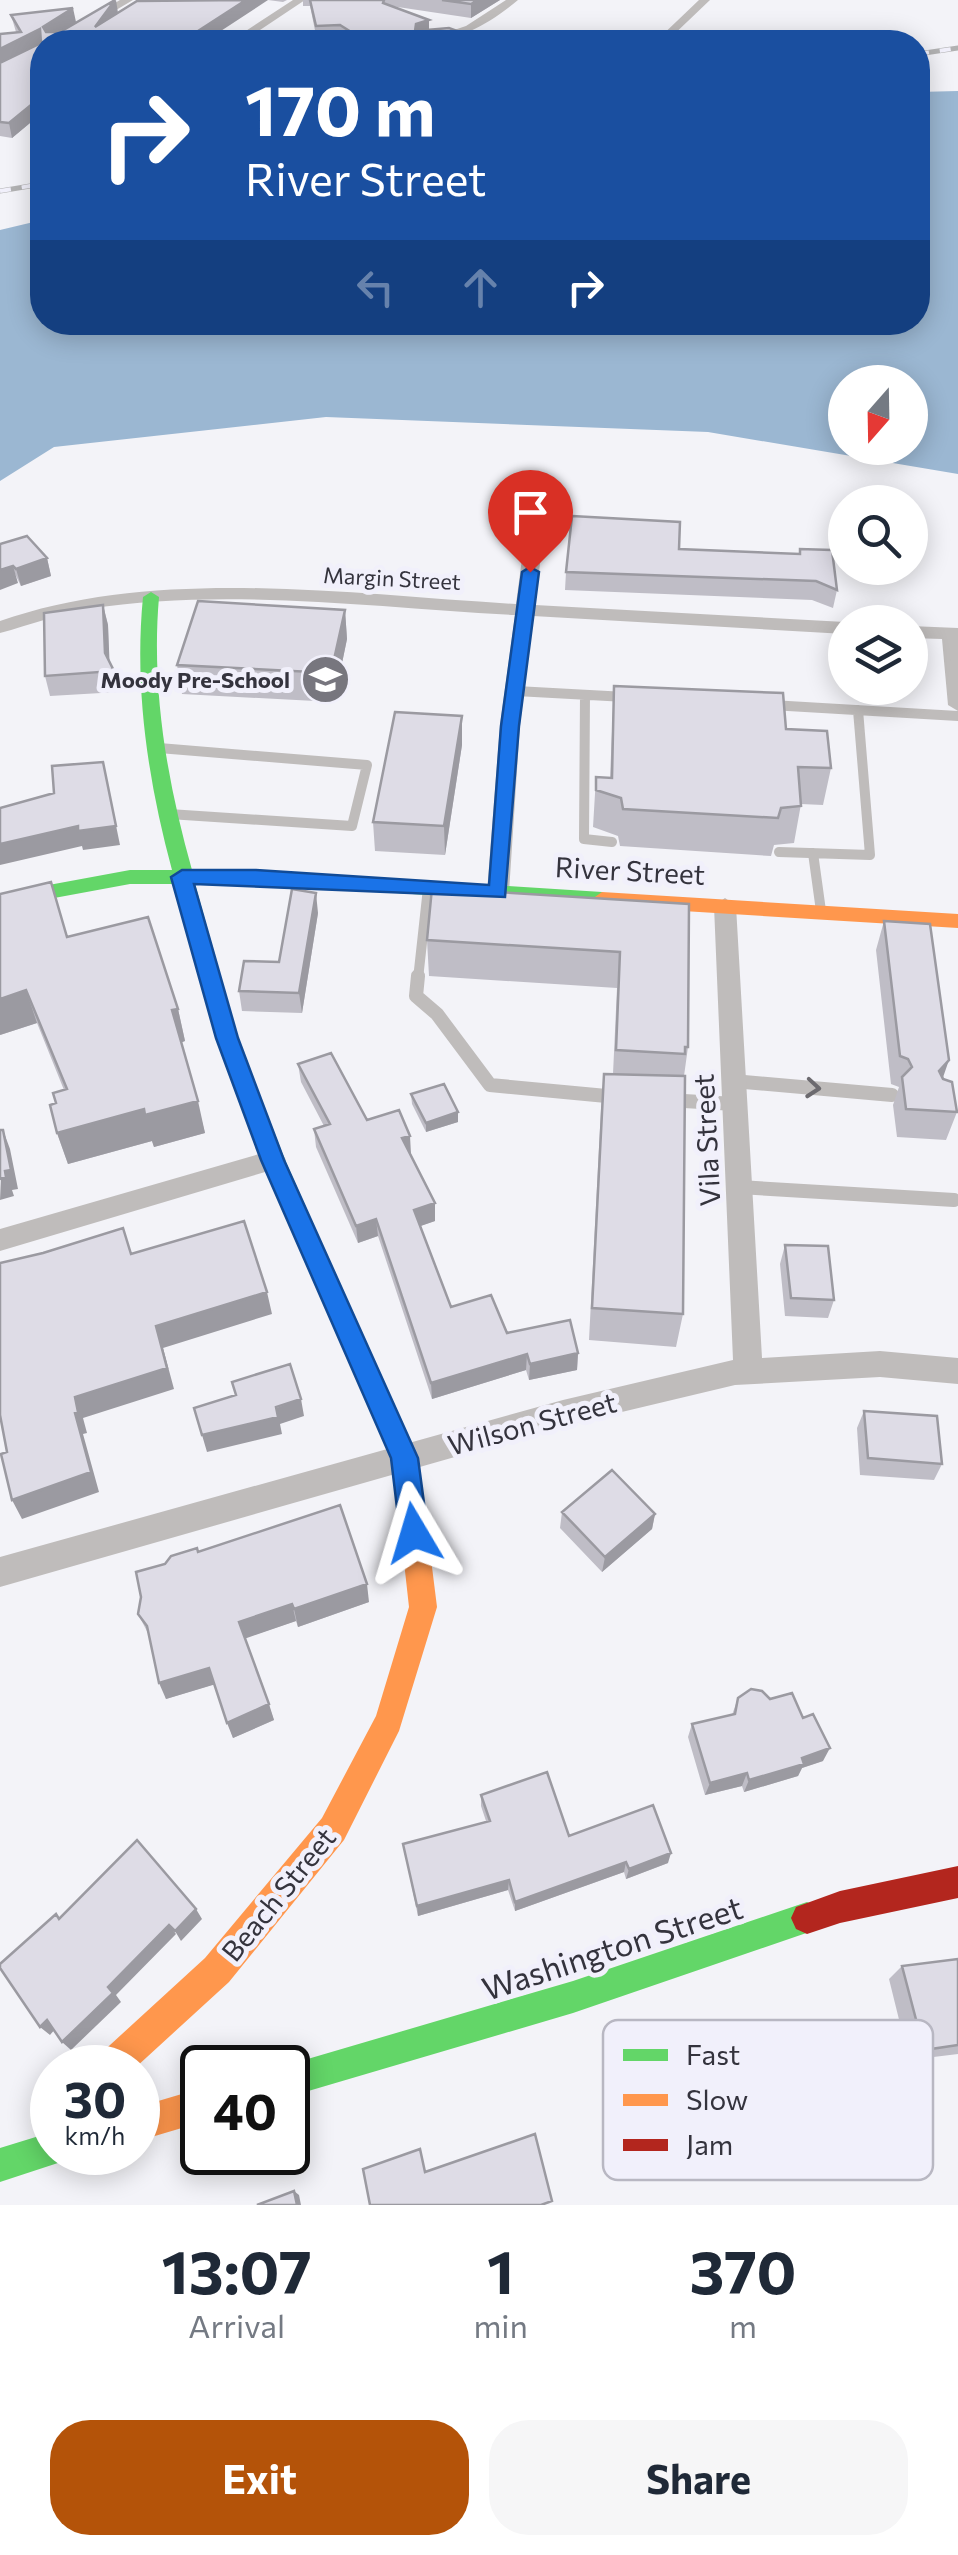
<!DOCTYPE html>
<html lang="en">
<head>
<meta charset="utf-8">
<style>
	body { margin:0; font-family:Commissioner,sans-serif; background:#f6f6f7; color:#1f2937; height:100vh; display:flex; flex-direction:column; font-size:38px; white-space:nowrap }
	* { box-sizing:border-box; margin:0 }
	p { font-size:32px; color:#747a83 }
	.icon { flex:none; width:55px; height:55px; fill:none; stroke:currentColor; stroke-width:2; stroke-linecap:round; stroke-linejoin:round }
	.map { position:relative; height:2205px; overflow:hidden }
	.drawer { display:flex; flex-direction:column; background:#fff; flex:1 }
	.drawer>* { flex:none }
	.hud { position:absolute; left:30px; top:30px; width:900px; height:305px; border-radius:40px; box-shadow:0 5px 25px #0003; background:#1a4fa0; color:#fff; overflow:hidden }
	.needle { width:65px; rotate:200deg }
	.fabs { position:absolute; left:828px; top:365px; display:grid; gap:20px }
	.fabs a { display:grid; place-items:center; width:100px; height:100px; border-radius:50%; background:#fff; box-shadow:0 5px 25px #0003; font-size:50px }
	.speed { position:absolute; left:30px; top:2045px; display:flex; gap:20px; font-size:50px; font-weight:700; text-align:center }
	.speed>* { display:grid; place-content:center; width:130px; height:130px; border-radius:50%; background:#fff; box-shadow:0 5px 25px #0003; line-height:1 }
	.speed small { font-size:25px; font-weight:400 }
	.speed .limit { border:5px solid #111; border-radius:15px; background:#fff; color:#111 }
	.pin { position:absolute; display:grid; place-items:center; width:85px; height:85px; color:#fff; margin:-102px -42px; border-radius:50% 50% 50% 0; rotate:-45deg; box-shadow:0 0 10px #0007 }
	.pin .icon { rotate:45deg }
	.me { position:absolute; width:110px; margin:-55px; rotate:353deg; stroke-linejoin:round; filter:drop-shadow(0 0 8px #0008) }
	.turn { display:flex; align-items:center; gap:35px; height:210px; padding:0 50px; font-size:45px }
	.turn .icon { width:130px; height:130px; stroke-width:2.5 }
	.turn b { display:block; font-size:70px; line-height:85px }
	.lanes { display:flex; align-items:center; height:95px; padding:0 50px; background:#0003; justify-content:center; gap:50px; direction:ltr }
	.lanes .off { opacity:.35 }
	.eta { display:flex; justify-content:space-evenly; align-items:center; height:170px; text-align:center }
	.eta b { font-size:60px; font-weight:700; line-height:70px }
	.primary-button { display:flex; gap:20px; margin-top:auto; padding:20px 50px }
	.primary-button a { flex:1; height:115px; border-radius:40px; background:#b45309; color:#fff; font-size:40px; font-weight:700; line-height:115px; text-align:center }
	.primary-button a+a { background:#f6f6f7; color:#1f2937 }
	.map>svg:first-child { display:block }
	.water { fill:#9bb7d2; fill-rule:evenodd }
	.lines { fill:none; stroke-linecap:round; stroke-linejoin:round }
	.lane-far1 { stroke:#bfbcbb; stroke-width:10 }
	.lane { stroke:#bfbcbb; stroke-width:14 }
	.street { fill:#bfbcbb; fill-rule:evenodd }
	.fast { fill:#63d668; fill-rule:evenodd }
	.slow { fill:#ff974d; fill-rule:evenodd }
	.jam { fill:#b3261e; fill-rule:evenodd }
	.rail-casing { stroke:#b2b2b3; stroke-width:5 }
	.rail { stroke:#f1f0fb; stroke-width:4; stroke-dasharray:11; stroke-linecap:butt }
	.wall { fill:#bfbdc6 }
	.shaded-wall { fill:#9b9aa1 }
	.building { fill:#dedce6; stroke:#9b9aa1; stroke-width:2.5 }
	.oneway { stroke:#6c6a6f }
	.route { fill:#1a73e8; stroke:#114b97; stroke-width:2.5 }
	.labels { text-anchor:middle; dominant-baseline:central; stroke-width:10; stroke-linejoin:round; paint-order:stroke }
	.far-street-label { font-size:22px; fill:#34333d; stroke:#f1f0fb }
	.far-poi-label { font-size:22px; font-weight:bold; fill:#34333d; stroke:#f1f0fb; text-anchor:end }
	.street-label { font-size:28px; fill:#34333d; stroke:#f1f0fb }
	.near-street-label { font-size:32px; fill:#34333d; stroke:#f1f0fb }
	.key { fill:#f1f0fb; stroke:#b8b7c2; stroke-width:2.5 }
	.key-label { font-size:28px; fill:#34333d }
</style>
</head>
<body>
<div class="map">
<svg width="958" height="2205" viewBox="0 0 958 2205">
	<rect width="100%" height="100%" fill="#f3f3f8"/>
	<path class="water" d="M 958,91 L 958,474 L 708,432 L 326,417 L 54,447 L 0,481 L 0,230 L 42,220 L 42,322 L 918,322 L 918,92 ZM 845,382 L 910,382 L 910,448 L 845,448 Z"/>
	<g class="lines">
		<path class="lane-far1" d="M 516,691 L 626,697
			M 585,695 L 584,839 L 612,842
			M 771,705 L 958,716
			M 159,748 L 367,765 L 352,826 L 169,814
			M 779,852 L 870,855 L 858,710
			M 813,853 L 821,911
			M 418,979 L 428,888"/>
		<path class="lane" d="M 418,976 L 416,996 L 437,1014 L 490,1085 L 617,1097
			M 733,1081 L 892,1095
			M 667,1100 L 735,1104
			M 739,1187 L 954,1200"/>
		<path class="street" d="M 120,0 L 133,0 L 62,42 L 49,42 Z
			M 293,0 L 305,0 L 242,42 L 229,42 Z
			M 506,0 L 518,0 C 491,23 455,44 418,42 L 466,26 Z
			M 699,0 L 710,0 L 666,42 L 655,42 Z
			M 539,493 L 548,498 L 535,605 L 845,622 L 845,634 L 533,616 L 520,725 L 509,892 L 498,900 L 487,892 L 500,725 L 515,615 C 375,608 228,587 88,609 C 58,614 30,625 0,633 L 0,621 C 159,565 351,595 516,604 L 530,498 Z
			M 910,626 L 958,628 L 958,711 L 948,705 L 942,639 L 910,638 Z
			M 725,898 L 736,906 L 762,1358 L 880,1351 L 958,1358 L 958,1384 L 880,1377 L 735,1385 L 563,1426 L 0,1587 L 0,1557 L 563,1400 L 733,1360 L 714,906 Z
			M 273,1150 L 282,1153 L 286,1160 L 282,1167 L 0,1251 L 0,1229 Z"/>
		<path class="fast" d="M 151,592 L 159,597 C 151,689 167,781 192,870 L 256,870 L 602,892 L 612,899 L 602,906 L 256,884 L 195,884 L 238,1039 L 285,1160 L 419,1463 L 415,1472 L 406,1475 L 397,1472 L 261,1160 L 216,1039 L 175,884 L 130,884 L 0,908 L 0,894 L 130,870 L 172,870 C 148,781 134,689 143,597 Z
			M 807,1902 L 818,1907 L 823,1918 L 818,1929 L 573,2013 L 288,2097 L 288,2068 L 277,2068 L 573,1981 Z
			M 52,2132 L 52,2152 L 68,2152 L 64,2161 L 0,2182 L 0,2148 Z"/>
		<path class="slow" d="M 602,892 L 958,914 L 958,928 L 602,906 L 592,899 Z
			M 406,1451 L 415,1454 L 419,1463 L 437,1607 L 399,1731 L 344,1840 L 229,1982 L 135,2068 L 93,2068 L 98,2056 L 205,1958 L 322,1818 L 376,1716 L 409,1607 L 393,1463 L 397,1454 Z
			M 202,2088 L 202,2122 L 138,2141 L 138,2107 Z"/>
		<path class="jam" d="M 958,1866 L 958,1898 L 840,1923 L 807,1934 L 796,1929 L 791,1918 L 796,1907 L 840,1891 Z"/>
		<defs>
			<path id="rail" d="M 918,54 L 958,48
				M 0,191 L 42,184"/>
		</defs>
		<use href="#rail" class="rail-casing"/>
		<use href="#rail" class="rail"/>
	</g>
	<path class="wall" d="M 142,0 L 287,0 L 283,2 L 268,0 L 42,42 L 42,113 L 12,138 L 0,136 L 0,34 L 16,32 L 11,15 L 76,22 L 118,13 Z
		M 303,0 L 500,0 L 471,18 L 391,6 L 429,30 L 487,42 L 346,42 L 341,39 L 317,40 L 310,6 L 303,6 Z
		M 0,544 L 47,558 L 51,576 L 21,586 Z
		M 679,549 L 799,554 L 800,549 L 837,590 L 833,608 L 812,600 L 565,590 L 566,572 Z
		M 103,605 L 108,625 L 109,662 L 114,671 L 118,692 L 50,696 L 45,676 Z
		M 345,610 L 347,639 L 334,702 L 182,694 L 177,665 Z
		M 614,686 L 786,729 L 831,768 L 823,805 L 801,804 L 794,843 L 774,845 L 771,856 L 620,846 L 618,836 L 593,827 L 596,777 L 610,778 Z
		M 462,716 L 462,745 L 445,855 L 375,851 L 373,822 Z
		M 689,904 L 688,1047 L 684,1076 L 683,1314 L 676,1347 L 589,1340 L 601,1109 L 604,1074 L 613,1074 L 617,988 L 429,976 L 427,940 Z
		M 318,913 L 302,1013 L 242,1011 L 239,991 L 279,962 Z
		M 884,921 L 957,1112 L 946,1140 L 897,1137 L 893,1105 L 899,1087 L 891,1084 L 876,950 Z
		M 67,937 L 178,1009 L 185,1041 L 181,1042 L 205,1133 L 154,1147 L 152,1141 L 68,1164 L 57,1133 L 56,1103 L 64,1090 L 37,1023 L 0,1035 Z
		M 298,1064 L 411,1154 L 435,1221 L 420,1226 L 451,1307 L 507,1333 L 578,1353 L 577,1370 L 529,1380 L 526,1370 L 432,1399 L 378,1236 L 358,1243 L 316,1147 L 314,1129 L 324,1126 L 301,1082 Z
		M 411,1094 L 458,1122 L 426,1132 L 412,1104 Z
		M 785,1245 L 834,1300 L 828,1318 L 785,1316 L 780,1264 Z
		M 864,1411 L 942,1464 L 934,1480 L 860,1475 L 857,1428 Z
		M 562,1512 L 655,1514 L 652,1529 L 602,1572 L 560,1528 Z
		M 198,1552 L 369,1602 L 298,1627 L 296,1621 L 245,1638 L 274,1720 L 233,1738 L 215,1684 L 166,1699 L 149,1635 L 138,1614 L 165,1564 Z
		M 738,1698 L 823,1761 L 802,1768 L 798,1776 L 744,1792 L 742,1786 L 705,1795 L 688,1737 L 692,1724 L 732,1715 Z
		M 481,1795 L 569,1836 L 668,1863 L 626,1879 L 624,1872 L 515,1911 L 508,1890 L 418,1916 L 405,1854 L 486,1821 L 481,1806 Z
		M 958,1959 L 958,2054 L 909,2060 L 889,1979 L 902,1966 Z"/>
	<path class="shaded-wall" d="M 116,0 L 118,13 L 95,27 Z
		M 246,0 L 268,0 L 204,42 L 181,42 Z
		M 478,0 L 500,0 L 471,18 L 471,4 Z
		M 73,8 L 76,22 L 45,41 L 43,27 Z
		M 429,20 L 429,34 L 415,31 L 416,24 Z
		M 40,29 L 42,43 L 0,65 L 0,49 Z
		M 42,96 L 42,113 L 12,138 L 9,123 Z
		M 47,558 L 51,576 L 21,586 L 16,569 Z
		M 13,566 L 18,583 L 0,590 L 0,570 Z
		M 103,605 L 108,625 L 110,673 L 105,653 Z
		M 345,610 L 347,639 L 334,702 L 331,673 Z
		M 462,716 L 462,745 L 445,855 L 444,826 Z
		M 103,762 L 120,845 L 83,850 L 82,846 L 0,865 L 0,844 Z
		M 316,893 L 318,913 L 302,1013 L 299,993 Z
		M 26,990 L 37,1023 L 0,1035 L 0,999 Z
		M 178,1009 L 185,1041 L 180,1043 L 172,1010 Z
		M 949,1060 L 939,1089 L 939,1071 Z
		M 198,1101 L 205,1133 L 154,1147 L 152,1141 L 68,1164 L 57,1133 L 144,1109 Z
		M 458,1112 L 458,1122 L 426,1132 L 426,1123 Z
		M 3,1130 L 10,1149 L 18,1189 L 12,1190 L 14,1196 L 0,1200 Z
		M 410,1136 L 411,1154 L 403,1156 L 402,1138 Z
		M 435,1203 L 435,1221 L 415,1228 L 414,1210 Z
		M 376,1219 L 378,1236 L 358,1243 L 356,1226 Z
		M 267,1292 L 272,1314 L 163,1348 L 174,1389 L 83,1418 L 87,1433 L 83,1434 L 99,1492 L 22,1519 L 12,1500 L 75,1413 L 75,1397 L 156,1326 Z
		M 578,1353 L 577,1370 L 529,1380 L 530,1364 Z
		M 527,1354 L 526,1370 L 432,1399 L 431,1383 Z
		M 301,1399 L 304,1416 L 280,1424 L 282,1434 L 207,1452 L 202,1435 Z
		M 655,1514 L 652,1529 L 602,1572 L 605,1557 Z
		M 367,1584 L 369,1602 L 298,1627 L 294,1609 Z
		M 292,1604 L 296,1621 L 244,1639 L 239,1622 Z
		M 209,1668 L 216,1684 L 166,1699 L 159,1683 Z
		M 269,1704 L 274,1720 L 233,1738 L 227,1723 Z
		M 830,1748 L 823,1761 L 802,1768 L 798,1776 L 744,1792 L 749,1780 L 802,1758 Z
		M 747,1773 L 742,1786 L 705,1795 L 710,1783 Z
		M 671,1853 L 668,1863 L 626,1879 L 629,1869 Z
		M 626,1862 L 624,1872 L 515,1911 L 515,1902 Z
		M 509,1880 L 508,1890 L 418,1916 L 417,1906 Z
		M 196,1909 L 202,1919 L 181,1941 L 175,1931 Z
		M 169,1925 L 176,1934 L 116,1995 L 121,2002 L 71,2050 L 62,2042 L 108,1987 Z
		M 47,2020 L 56,2028 L 50,2035 L 40,2027 Z
		M 294,2191 L 299,2195 L 301,2205 L 297,2205 Z"/>
	<path class="building" d="M 115,0 L 95,27 L 137,1 L 246,0 L 181,42 L 42,42 L 42,96 L 9,123 L 0,122 L 0,63 L 41,43 L 40,29 L 0,49 L 0,34 L 21,32 L 11,15 L 73,8 L 43,27 L 46,32 L 60,32 Z
		M 310,0 L 384,0 L 383,3 L 429,20 L 416,24 L 415,31 L 449,28 L 487,42 L 367,42 L 340,25 L 316,26 Z
		M 442,0 L 478,0 L 471,4 Z
		M 572,516 L 680,522 L 679,549 L 800,554 L 800,549 L 832,550 L 837,590 L 816,581 L 566,572 Z
		M 27,536 L 47,558 L 16,569 L 13,566 L 0,570 L 0,544 Z
		M 198,601 L 345,610 L 331,673 L 177,665 Z
		M 103,605 L 105,653 L 114,671 L 45,676 L 44,613 Z
		M 614,686 L 783,693 L 786,729 L 827,731 L 831,768 L 798,767 L 801,806 L 781,808 L 778,818 L 623,809 L 621,798 L 596,790 L 596,777 L 612,778 Z
		M 395,712 L 462,716 L 444,826 L 373,822 Z
		M 103,762 L 116,826 L 78,831 L 78,826 L 0,844 L 0,808 L 54,793 L 52,766 Z
		M 51,882 L 67,937 L 148,917 L 178,1009 L 172,1010 L 198,1101 L 145,1115 L 144,1109 L 57,1133 L 50,1105 L 56,1103 L 53,1093 L 67,1089 L 26,990 L 0,999 L 0,894 Z
		M 432,888 L 689,904 L 688,1047 L 685,1047 L 685,1054 L 616,1050 L 620,952 L 427,940 Z
		M 292,889 L 316,893 L 299,993 L 239,991 L 244,961 L 279,962 Z
		M 884,921 L 930,924 L 949,1060 L 939,1071 L 943,1079 L 952,1082 L 957,1112 L 906,1109 L 902,1077 L 912,1067 L 908,1059 L 900,1056 Z
		M 331,1053 L 367,1120 L 399,1110 L 410,1136 L 402,1138 L 435,1203 L 414,1210 L 451,1307 L 491,1295 L 507,1333 L 570,1320 L 578,1353 L 530,1364 L 527,1354 L 431,1383 L 376,1219 L 356,1226 L 314,1129 L 330,1124 L 298,1064 Z
		M 604,1074 L 685,1076 L 683,1314 L 592,1308 Z
		M 444,1084 L 458,1112 L 426,1123 L 411,1094 Z
		M 0,1130 L 3,1130 L 11,1170 L 5,1171 L 6,1177 L 0,1179 Z
		M 244,1221 L 267,1292 L 156,1326 L 167,1368 L 75,1397 L 78,1412 L 75,1413 L 91,1472 L 12,1500 L 1,1454 L 7,1452 L 0,1415 L 0,1263 L 43,1253 L 123,1228 L 131,1254 Z
		M 785,1245 L 828,1246 L 834,1300 L 791,1298 Z
		M 290,1364 L 301,1399 L 276,1407 L 278,1417 L 202,1435 L 194,1408 L 236,1395 L 232,1382 Z
		M 864,1411 L 937,1416 L 942,1464 L 868,1458 Z
		M 612,1470 L 655,1514 L 605,1557 L 562,1512 Z
		M 340,1505 L 367,1584 L 294,1609 L 292,1604 L 239,1622 L 269,1704 L 227,1723 L 209,1668 L 159,1683 L 147,1626 L 138,1614 L 141,1597 L 136,1572 L 165,1564 L 171,1556 L 197,1548 L 198,1552 Z
		M 751,1689 L 762,1691 L 770,1699 L 792,1693 L 803,1718 L 813,1714 L 830,1748 L 802,1758 L 804,1764 L 749,1780 L 747,1773 L 710,1783 L 692,1724 L 735,1714 L 738,1698 Z
		M 547,1772 L 569,1836 L 653,1805 L 671,1853 L 629,1869 L 626,1862 L 515,1902 L 509,1880 L 417,1906 L 403,1844 L 490,1821 L 481,1795 Z
		M 137,1840 L 196,1909 L 175,1931 L 169,1925 L 108,1987 L 113,1993 L 62,2042 L 47,2020 L 40,2027 L 0,1968 L 0,1964 L 56,1914 L 59,1919 Z
		M 958,1959 L 958,2045 L 924,2050 L 902,1966 Z
		M 535,2134 L 552,2201 L 541,2205 L 370,2205 L 363,2169 L 420,2149 L 425,2172 Z
		M 294,2191 L 297,2205 L 257,2205 Z"/>
	<defs><path id="oneway-chevron" d="M-2-3.5L2.5 0L-2 3.5" fill="none" stroke-width="1.6" stroke-linecap="round" stroke-linejoin="round" transform="scale(2.5)"/></defs>
	<use class="oneway" href="#oneway-chevron" transform="translate(813 1088) rotate(5)"/>
	<path class="route" d="M 530,567 L 539,572 L 519,726 L 505,897 L 194,884 L 238,1038 L 284,1160 L 418,1458 L 428,1533 L 424,1542 L 414,1546 L 404,1542 L 400,1533 L 391,1458 L 261,1160 L 216,1038 L 171,877 L 182,870 L 256,870 L 489,885 L 501,726 L 522,572 Z"/>
	<defs>
		<symbol id="school-disc" viewBox="-11 -11 22 22"><circle r="9.5" fill="#77767e" stroke="#f1f0fb"/><path d="M0-5L7-2L0 1L-7-2ZM-4 1L0 2.5L4 1V4Q0 6-4 4Z" fill="#fff"/></symbol>
	</defs>
	<g fill-rule="evenodd">
		<use href="#school-disc" x="298" y="652" width="55" height="55"/>
	</g>
	<g class="labels">
		<g class="far-street-label">
			<text transform="translate(392 578) rotate(3)">Margin Street</text>
		</g>
		<g class="far-poi-label">
			<text x="290" y="679">Moody Pre-School</text>
		</g>
		<g class="street-label">
			<text transform="translate(630 870) rotate(3)">River Street</text>
			<text transform="translate(706 1140) rotate(-93)">Vila Street</text>
			<text transform="translate(532 1423) rotate(-15)">Wilson Street</text>
			<text transform="translate(278 1894) rotate(-51)">Beach Street</text>
		</g>
		<g class="near-street-label">
			<text transform="translate(612 1947) rotate(-18)">Washington Street</text>
		</g>
	</g>
	<rect x="603" y="2020" width="330" height="160" rx="15" class="key"/>
	<rect x="623" y="2049" width="45" height="12" fill="#63d668"/>
	<rect x="623" y="2094" width="45" height="12" fill="#ff974d"/>
	<rect x="623" y="2139" width="45" height="12" fill="#b3261e"/>
	<g class="key-label">
		<text x="686" y="2065">Fast</text>
		<text x="686" y="2110">Slow</text>
		<text x="686" y="2155">Jam</text>
	</g>
</svg>
<div class="fabs">
<a><svg class="needle" viewBox="-14 -14 28 28"><path d="M0-13l5 13h-10z" fill="#e53935"/><path d="M0 13l5-13h-10z" fill="#747a83"/></svg></a>
<a><svg class="icon" aria-label="search" viewBox="0 0 24 24"><circle cx="10" cy="10" r="6"/><path d="M15 15l6 6"/></svg></a>
<a><svg class="icon" aria-label="layers" viewBox="0 0 24 24"><path d="M12 4l9 5-9 5-9-5zM3 14l9 5 9-5"/></svg></a>
</div>
<div class="speed"><div>30<small>km/h</small></div><div class="limit">40</div></div>
<div class="pin" style="left:530px;top:572px;background:#d93025"><svg class="icon" aria-label="arrive" viewBox="0 0 24 24"><path d="M6 21V4h12l-3 4 3 4H6"/></svg></div>
<svg class="me" style="left:414px;top:1533px" viewBox="-20 -20 40 40"><path d="M0-17L14 15 0 8-14 15z" fill="#1a73e8" stroke="#fff" stroke-width="4"/></svg>
<div class="hud">
<div class="turn"><svg class="icon" aria-label="right" viewBox="0 0 24 24"><path d="M7 20v-9h11M14 6l5 5-5 5"/></svg><div><b>170 m</b>River Street</div></div>
<div class="lanes"><svg class="icon off" aria-label="left" viewBox="0 0 24 24"><path d="M17 20v-9H6M10 6l-5 5 5 5"/></svg><svg class="icon off" aria-label="ahead" viewBox="0 0 24 24"><path d="M12 20V5M6 11l6-6 6 6"/></svg><svg class="icon" aria-label="right" viewBox="0 0 24 24"><path d="M7 20v-9h11M14 6l5 5-5 5"/></svg></div>
</div>
</div>
<section class="drawer">
<div class="eta">
<div><b>13:07</b><p>Arrival</p></div>
<div><b>1</b><p>min</p></div>
<div><b>370</b><p>m</p></div>
</div>
<div class="primary-button"><a>Exit</a><a>Share</a></div>
</section>
</body>
</html>
